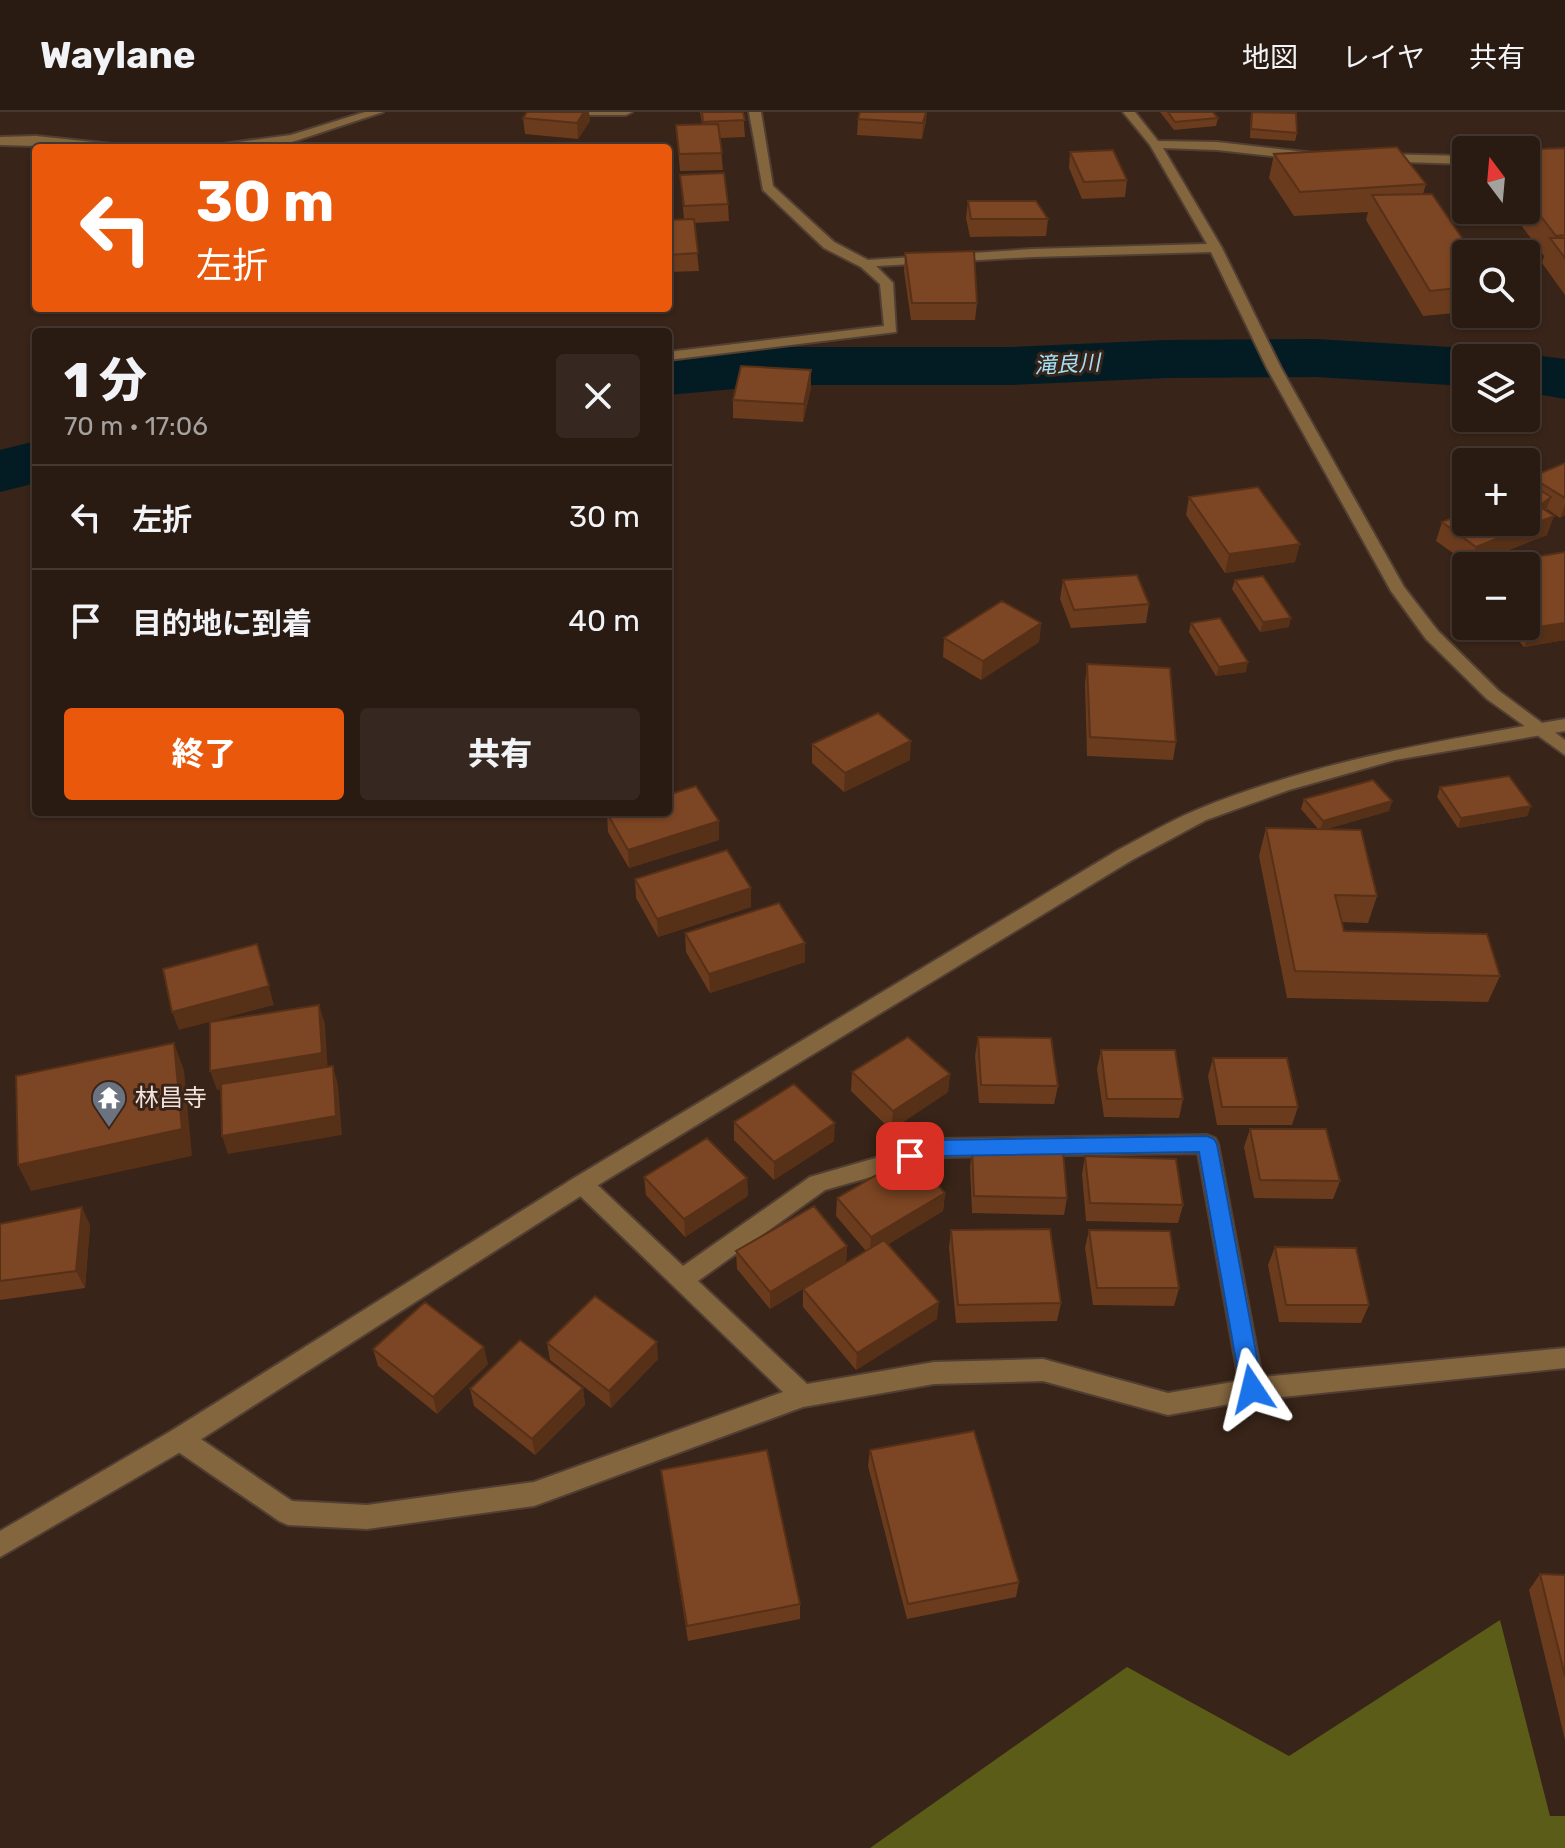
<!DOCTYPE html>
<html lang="ja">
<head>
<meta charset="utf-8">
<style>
	body { margin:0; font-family:Rubik,"Noto Sans JP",sans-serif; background:#362820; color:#f1f3f6; height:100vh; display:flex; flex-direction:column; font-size:30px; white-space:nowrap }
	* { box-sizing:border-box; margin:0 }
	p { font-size:26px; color:#a5a19f }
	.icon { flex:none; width:44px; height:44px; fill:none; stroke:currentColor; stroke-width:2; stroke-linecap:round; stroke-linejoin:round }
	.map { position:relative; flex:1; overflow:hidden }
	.sheet { position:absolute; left:32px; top:216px; width:640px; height:488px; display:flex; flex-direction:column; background:#2a1b12; border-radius:8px; box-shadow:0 2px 6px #0004,0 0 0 2px #463932 }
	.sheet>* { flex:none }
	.banner { position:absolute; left:32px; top:32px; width:640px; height:168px; border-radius:8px; box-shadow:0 2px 6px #0004,0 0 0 2px #463932; background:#ea580c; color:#fff; overflow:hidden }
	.needle { width:52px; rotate:344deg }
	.buttons { position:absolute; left:1452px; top:24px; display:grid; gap:16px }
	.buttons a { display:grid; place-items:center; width:88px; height:88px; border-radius:8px; background:#2a1b12; box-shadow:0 2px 6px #0004,0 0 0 2px #463932; font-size:40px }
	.pin { position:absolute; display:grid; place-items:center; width:68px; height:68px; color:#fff; margin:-34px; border-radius:16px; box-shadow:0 4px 12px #0006 }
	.me { position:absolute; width:88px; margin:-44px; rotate:350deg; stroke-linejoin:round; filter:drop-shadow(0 0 6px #0008) }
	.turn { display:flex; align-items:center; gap:28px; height:168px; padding:0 32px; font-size:36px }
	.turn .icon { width:104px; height:104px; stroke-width:2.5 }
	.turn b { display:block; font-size:56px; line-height:68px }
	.round { display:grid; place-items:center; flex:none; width:84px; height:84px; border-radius:8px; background:#362820 }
	.headline { display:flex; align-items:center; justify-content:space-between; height:136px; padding:0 32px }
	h1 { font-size:48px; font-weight:800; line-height:60px }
	.primary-button { display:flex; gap:16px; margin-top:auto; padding:16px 32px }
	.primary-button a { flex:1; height:92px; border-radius:8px; background:#ea580c; color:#fff; font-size:32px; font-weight:800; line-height:92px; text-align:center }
	.primary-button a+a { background:#362820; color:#f1f3f6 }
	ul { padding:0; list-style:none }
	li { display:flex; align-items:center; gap:24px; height:104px; padding:0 32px; border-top:2px solid #463932 }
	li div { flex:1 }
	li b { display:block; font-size:30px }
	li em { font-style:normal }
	header { display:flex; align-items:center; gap:48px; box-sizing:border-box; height:112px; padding:0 40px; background:#2a1b12; border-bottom:2px solid #463932 }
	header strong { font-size:38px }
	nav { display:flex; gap:44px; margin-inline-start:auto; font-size:28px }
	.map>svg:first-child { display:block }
	.forest { fill:#5a5c17 }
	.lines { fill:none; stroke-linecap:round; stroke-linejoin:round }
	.river { fill:#031c24; fill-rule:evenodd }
	.service-casing { stroke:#523f33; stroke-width:4 }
	.minor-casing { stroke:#523f33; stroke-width:4 }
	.tertiary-casing { stroke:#523f33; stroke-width:4 }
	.service { fill:#84663e; fill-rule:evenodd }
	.minor { fill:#84663e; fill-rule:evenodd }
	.tertiary { fill:#84663e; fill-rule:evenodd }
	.wall { fill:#6b3b1e }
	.shaded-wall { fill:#573018 }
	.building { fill:#7c4523; stroke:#573018; stroke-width:2 }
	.route { fill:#1a73e8; stroke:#114b97; stroke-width:2 }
	.labels { text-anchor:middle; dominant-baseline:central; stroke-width:6; stroke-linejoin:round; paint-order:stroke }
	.far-water-label { font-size:22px; font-style:italic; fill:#a1e0f8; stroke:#382418 }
	.poi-label { font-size:24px; fill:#f1e3dc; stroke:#382418; text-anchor:start }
</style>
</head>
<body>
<header>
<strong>Waylane</strong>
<nav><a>地図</a><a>レイヤ</a><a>共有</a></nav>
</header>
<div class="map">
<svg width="1565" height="1736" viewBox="0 0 1565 1736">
	<rect width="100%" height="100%" fill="#382418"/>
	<path class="forest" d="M 1500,1508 L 1550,1704 L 1565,1704 L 1565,1736 L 870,1736 L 1127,1555 L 1289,1644 Z"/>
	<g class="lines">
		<path class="river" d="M 1316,227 L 1466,236 L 1489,241 L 1492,246 L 1466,246 L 1466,274 L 1316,265 L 1166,266 L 1011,273 L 778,273 L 668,283 L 668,245 L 778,235 L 1011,235 L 1166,228 Z
			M 1526,242 L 1565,247 L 1565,287 L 1526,280 L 1526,246 L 1508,246 Z
			M 36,329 L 36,371 L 0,380 L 0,338 Z"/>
		<defs>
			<path id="service" d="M 861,149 L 871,149 L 893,171 L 896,220 L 668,248 L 668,240 L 884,214 L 880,172 L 861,155 Z"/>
			<path id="minor" d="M 365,0 L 383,0 L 292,30 L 248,36 L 217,36 L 223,32 L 291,23 Z
				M 575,0 L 632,0 L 626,3 L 581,3 Z
				M 749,0 L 761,0 L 773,74 L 834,130 L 868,148 L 1032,137 L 1207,132 L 1150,33 L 1123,0 L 1135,0 L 1158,29 L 1217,30 L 1314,41 L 1316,44 L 1310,48 L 1217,38 L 1163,36 L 1222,136 L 1281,256 L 1404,475 L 1438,519 L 1499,579 L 1565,628 L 1565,643 L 1487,587 L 1426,527 L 1391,479 L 1267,256 L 1211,140 L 1032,145 L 861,155 L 824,136 L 763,78 Z
				M 36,24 L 112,32 L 118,36 L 0,33 L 0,25 Z
				M 1378,42 L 1466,44 L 1466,52 L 1374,49 L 1374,43 Z
				M 1207,1023 L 1215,1026 L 1218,1032 L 1262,1265 L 1565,1236 L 1565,1256 L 1252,1288 L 1168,1303 L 1043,1269 L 934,1272 L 803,1295 L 534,1394 L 367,1417 L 288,1413 L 279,1409 L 171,1335 L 168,1327 L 171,1319 L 180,1316 L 189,1319 L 292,1389 L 367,1393 L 534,1370 L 783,1280 L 574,1078 L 571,1072 L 574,1066 L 582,1063 L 590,1066 L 683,1154 L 810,1065 L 941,1027 ZM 1198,1041 L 1239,1269 L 1168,1281 L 1043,1247 L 934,1250 L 807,1272 L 698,1169 L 825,1078 L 941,1045 Z"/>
			<path id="tertiary" d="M 1565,607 L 1565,619 L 1395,648 L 1289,678 L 1206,708 L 1132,748 L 590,1078 L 189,1335 L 0,1445 L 0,1419 L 171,1319 L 574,1066 L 1118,738 C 1143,725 1168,710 1194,699 C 1314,649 1438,629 1565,607 Z"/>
		</defs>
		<use href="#service" class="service-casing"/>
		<use href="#minor" class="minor-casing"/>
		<use href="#tertiary" class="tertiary-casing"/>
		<use href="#service" class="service"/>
		<use href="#minor" class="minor"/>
		<use href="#tertiary" class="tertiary"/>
	</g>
	<path class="wall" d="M 700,0 L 743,0 L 745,25 L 720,26 L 723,58 L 680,59 L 676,13 L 702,12 Z
		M 1160,0 L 1213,0 L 1218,6 L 1216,14 L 1174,18 Z
		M 1251,0 L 1297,21 L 1295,29 L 1250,26 Z
		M 523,6 L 590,9 L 578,27 L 525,22 Z
		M 858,7 L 926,9 L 922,27 L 857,23 Z
		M 1565,36 L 1565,183 L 1542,151 L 1544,144 L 1510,98 L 1526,98 L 1526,38 Z
		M 1070,40 L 1127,68 L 1125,85 L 1082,87 L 1069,56 Z
		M 1274,42 L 1426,72 L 1423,82 L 1466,142 L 1466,200 L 1423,204 L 1366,108 L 1368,100 L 1294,104 L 1269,66 Z
		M 680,63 L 728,92 L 729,109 L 694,111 L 699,159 L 668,160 L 668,108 L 684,108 Z
		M 968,89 L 1048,107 L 1046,124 L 970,125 L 966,106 Z
		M 905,141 L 977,191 L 975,208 L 911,208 L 904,159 Z
		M 811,276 L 803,310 L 733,306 L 733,288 Z
		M 1565,351 L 1565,403 L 1560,406 L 1547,397 L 1547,423 L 1470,453 L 1436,429 L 1442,410 L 1527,378 L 1531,365 Z
		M 1189,385 L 1295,450 L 1225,461 L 1186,403 Z
		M 1565,440 L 1565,528 L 1524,535 L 1506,514 L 1526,514 L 1526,454 Z
		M 1063,468 L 1149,492 L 1146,511 L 1071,516 L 1060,487 Z
		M 1235,468 L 1289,515 L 1260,520 L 1232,477 Z
		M 1041,511 L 1039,530 L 981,568 L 943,545 L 944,526 Z
		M 1191,511 L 1246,560 L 1216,564 L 1189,520 Z
		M 1087,552 L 1176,630 L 1173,648 L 1087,644 L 1085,571 Z
		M 812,632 L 910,648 L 844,680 L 812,651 Z
		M 1440,675 L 1531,694 L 1527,704 L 1458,716 L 1437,685 Z
		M 1304,687 L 1392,689 L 1389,699 L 1323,718 L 1377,784 L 1368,811 L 1341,810 L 1344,819 L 1500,864 L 1488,890 L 1287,886 L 1259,744 L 1266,716 L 1319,718 L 1301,697 Z
		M 607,701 L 719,728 L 629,756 L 608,720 Z
		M 635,767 L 751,776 L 751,795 L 658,825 L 636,786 Z
		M 685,821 L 805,850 L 710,881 L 686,840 Z
		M 978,925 L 1058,974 L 1054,992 L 979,991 L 975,944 Z
		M 1101,938 L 1183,987 L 1179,1006 L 1104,1005 L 1097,957 Z
		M 1213,946 L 1298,995 L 1292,1013 L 1217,1013 L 1208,964 Z
		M 852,960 L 950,962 L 948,980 L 891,1018 L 851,979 Z
		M 734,1010 L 834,1029 L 774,1068 L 734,1028 Z
		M 1250,1017 L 1340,1069 L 1333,1087 L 1254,1086 L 1244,1035 Z
		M 972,1037 L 1067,1086 L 1064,1103 L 972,1101 L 970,1055 Z
		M 1085,1044 L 1183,1093 L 1178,1111 L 1086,1109 L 1082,1062 Z
		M 644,1065 L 747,1066 L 748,1084 L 685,1125 L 646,1083 Z
		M 945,1081 L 943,1099 L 887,1133 L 937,1207 L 856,1258 L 803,1195 L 803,1177 L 770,1197 L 737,1157 L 736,1139 L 847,1134 L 846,1151 L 866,1139 L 836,1104 L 837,1086 Z
		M 0,1112 L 90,1113 L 85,1176 L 0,1188 Z
		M 951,1118 L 1061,1191 L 1057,1209 L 956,1211 L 949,1136 Z
		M 1089,1118 L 1179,1176 L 1174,1194 L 1093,1193 L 1085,1136 Z
		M 1275,1135 L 1369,1193 L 1361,1211 L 1279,1210 L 1268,1153 Z
		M 547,1231 L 658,1247 L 611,1296 L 550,1248 Z
		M 373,1237 L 488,1252 L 437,1302 L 378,1254 Z
		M 583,1276 L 585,1293 L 535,1343 L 474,1294 L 470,1277 Z
		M 870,1338 L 1019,1470 L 1016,1485 L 907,1507 L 868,1354 Z
		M 661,1358 L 800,1492 L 800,1507 L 688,1529 Z
		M 1540,1462 L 1565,1463 L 1565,1628 L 1529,1478 Z"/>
	<path class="shaded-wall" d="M 584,0 L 589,0 L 590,9 L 578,27 L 577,11 Z
		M 926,0 L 927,0 L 926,9 L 922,27 L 923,11 Z
		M 811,258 L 811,276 L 803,310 L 804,292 Z
		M 1551,385 L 1544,404 L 1539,394 Z
		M 1565,392 L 1565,403 L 1560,406 Z
		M 1554,404 L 1547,423 L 1470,453 L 1476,435 Z
		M 1300,432 L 1295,450 L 1225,461 L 1229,442 Z
		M 1291,506 L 1289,515 L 1260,520 L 1263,510 Z
		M 1041,511 L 1039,530 L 981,568 L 983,549 Z
		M 1565,511 L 1565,528 L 1524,535 L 1531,516 Z
		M 1248,550 L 1246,560 L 1216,564 L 1219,555 Z
		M 911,629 L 910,648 L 844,680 L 845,661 Z
		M 1392,689 L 1389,699 L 1320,719 L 1323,709 Z
		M 1531,694 L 1527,704 L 1458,716 L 1461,706 Z
		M 719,709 L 719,728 L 629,756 L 628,738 Z
		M 751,776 L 751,795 L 658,825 L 657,807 Z
		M 805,831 L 805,850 L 710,881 L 709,862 Z
		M 257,832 L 274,893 L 179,918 L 172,900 Z
		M 319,893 L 325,912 L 328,960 L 217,978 L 210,959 Z
		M 174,931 L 184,958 L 192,1044 L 31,1079 L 18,1053 Z
		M 333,954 L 338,973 L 342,1023 L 228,1042 L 222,1024 Z
		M 950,962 L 948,980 L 891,1018 L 893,999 Z
		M 835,1011 L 834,1029 L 774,1068 L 774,1050 Z
		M 747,1066 L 748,1084 L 685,1125 L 684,1107 Z
		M 945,1081 L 943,1099 L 870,1143 L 871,1125 Z
		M 82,1095 L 90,1113 L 85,1176 L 76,1159 Z
		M 847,1134 L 846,1151 L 770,1197 L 770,1180 Z
		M 939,1190 L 937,1207 L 856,1258 L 857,1241 Z
		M 657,1230 L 658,1247 L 611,1296 L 609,1279 Z
		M 484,1235 L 488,1252 L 437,1302 L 433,1285 Z
		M 583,1276 L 585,1293 L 535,1343 L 532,1327 Z"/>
	<path class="building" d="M 527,0 L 584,0 L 577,11 L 523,6 Z
		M 702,0 L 743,0 L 745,8 L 703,10 Z
		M 860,0 L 926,0 L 923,11 L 858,7 Z
		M 1168,0 L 1213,0 L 1218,6 L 1175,10 Z
		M 1252,0 L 1296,1 L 1297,21 L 1251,17 Z
		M 718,12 L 722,41 L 679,42 L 676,13 Z
		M 1397,35 L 1426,72 L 1300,80 L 1274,42 Z
		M 1565,36 L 1565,123 L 1556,124 L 1526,85 L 1526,38 L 1506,38 Z
		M 1113,38 L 1127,68 L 1084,70 L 1070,40 Z
		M 724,61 L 728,92 L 684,94 L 680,63 Z
		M 1432,82 L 1473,142 L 1466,142 L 1466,175 L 1430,179 L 1372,83 Z
		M 968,89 L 1036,89 L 1048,107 L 971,107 Z
		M 694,107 L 698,141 L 668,143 L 668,108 Z
		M 1550,126 L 1565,126 L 1565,146 Z
		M 974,139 L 977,191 L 912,191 L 905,141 Z
		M 741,254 L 811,258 L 804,292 L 733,288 Z
		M 1565,351 L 1565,386 L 1531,365 Z
		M 1258,375 L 1300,432 L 1229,442 L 1189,385 Z
		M 1535,375 L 1551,385 L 1539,394 L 1554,404 L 1476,435 L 1442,410 L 1466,401 L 1466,410 L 1526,410 L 1526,378 Z
		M 1565,440 L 1565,511 L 1531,516 L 1526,511 L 1526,454 L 1479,454 Z
		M 1137,463 L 1149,492 L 1074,498 L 1063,468 Z
		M 1263,464 L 1291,506 L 1263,510 L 1235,468 Z
		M 1002,489 L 1041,511 L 983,549 L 944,526 Z
		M 1220,506 L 1248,550 L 1219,555 L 1191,511 Z
		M 1087,552 L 1170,556 L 1176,630 L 1090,625 Z
		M 878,601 L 911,629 L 845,661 L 812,632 Z
		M 1509,664 L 1531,694 L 1461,706 L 1440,675 Z
		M 1373,668 L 1392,689 L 1323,709 L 1304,687 Z
		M 696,674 L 719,709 L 628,738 L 607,701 L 668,700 L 668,683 Z
		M 1266,716 L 1361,718 L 1377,784 L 1335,783 L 1344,819 L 1487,822 L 1500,864 L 1295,859 Z
		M 727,738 L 751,776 L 657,807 L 635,767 Z
		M 779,791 L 805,831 L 709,862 L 685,821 Z
		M 257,832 L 269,874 L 172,900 L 163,857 Z
		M 319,893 L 322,941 L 210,959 L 210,910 Z
		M 908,925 L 950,962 L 893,999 L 852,960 Z
		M 978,925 L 1051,926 L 1058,974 L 981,973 Z
		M 174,931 L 182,1017 L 18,1053 L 16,964 Z
		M 1101,938 L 1175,938 L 1183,987 L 1107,987 Z
		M 1213,946 L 1287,946 L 1298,995 L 1222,995 Z
		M 333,954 L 336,1004 L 222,1024 L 221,972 Z
		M 794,972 L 835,1011 L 774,1050 L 734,1010 Z
		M 1250,1017 L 1326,1017 L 1340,1069 L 1260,1068 Z
		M 707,1026 L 747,1066 L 684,1107 L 644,1065 Z
		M 972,1037 L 1063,1039 L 1067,1086 L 974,1084 Z
		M 911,1043 L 945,1081 L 871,1125 L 837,1086 Z
		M 1085,1044 L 1176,1047 L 1183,1093 L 1090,1091 Z
		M 814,1094 L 847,1134 L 770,1180 L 736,1139 Z
		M 82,1095 L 76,1159 L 0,1169 L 0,1112 Z
		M 1050,1117 L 1061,1191 L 958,1193 L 951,1118 Z
		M 1089,1118 L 1170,1119 L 1179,1176 L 1097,1176 Z
		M 884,1128 L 939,1190 L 857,1241 L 803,1177 Z
		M 1275,1135 L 1356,1136 L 1369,1193 L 1286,1193 Z
		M 595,1184 L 657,1230 L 609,1279 L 547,1231 Z
		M 425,1190 L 484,1235 L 433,1285 L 373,1237 Z
		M 520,1228 L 583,1276 L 532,1327 L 470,1277 Z
		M 974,1319 L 1019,1470 L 908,1492 L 870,1338 Z
		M 767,1338 L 800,1492 L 687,1514 L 661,1358 Z
		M 1540,1462 L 1565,1463 L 1565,1564 Z"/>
	<path class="route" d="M 1207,1024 L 1214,1027 L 1217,1032 L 1263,1277 L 1260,1284 L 1252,1287 L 1244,1284 L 1241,1277 L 1199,1040 L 941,1044 L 910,1052 L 903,1050 L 900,1044 L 903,1039 L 941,1028 Z"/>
	<defs>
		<symbol id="temple-pin" viewBox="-11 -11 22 30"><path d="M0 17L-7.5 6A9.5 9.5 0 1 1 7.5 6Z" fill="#6b7280" stroke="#382418"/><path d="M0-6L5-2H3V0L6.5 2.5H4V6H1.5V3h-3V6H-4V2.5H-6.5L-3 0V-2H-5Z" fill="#fff"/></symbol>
	</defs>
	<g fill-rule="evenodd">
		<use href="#temple-pin" x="89" y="966" width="40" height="54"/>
	</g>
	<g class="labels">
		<g class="far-water-label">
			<text transform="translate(1067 252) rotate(-3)">滝良川</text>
		</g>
		<g class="poi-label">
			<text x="135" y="986">林昌寺</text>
		</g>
	</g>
</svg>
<div class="buttons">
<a><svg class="needle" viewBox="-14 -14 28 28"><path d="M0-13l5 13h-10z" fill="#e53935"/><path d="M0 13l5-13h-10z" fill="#a5a19f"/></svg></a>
<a><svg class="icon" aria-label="search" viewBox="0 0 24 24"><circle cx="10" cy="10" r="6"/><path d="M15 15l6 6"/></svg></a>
<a><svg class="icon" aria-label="layers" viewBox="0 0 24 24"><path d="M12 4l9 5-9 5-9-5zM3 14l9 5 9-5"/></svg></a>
<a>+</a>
<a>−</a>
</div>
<div class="pin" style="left:910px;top:1044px;background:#d93025"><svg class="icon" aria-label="arrive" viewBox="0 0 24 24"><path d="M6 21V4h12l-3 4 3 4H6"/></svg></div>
<svg class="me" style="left:1252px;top:1277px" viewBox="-20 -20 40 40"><path d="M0-17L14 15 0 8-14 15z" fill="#1a73e8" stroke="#fff" stroke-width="4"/></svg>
<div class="banner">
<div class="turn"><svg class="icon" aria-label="left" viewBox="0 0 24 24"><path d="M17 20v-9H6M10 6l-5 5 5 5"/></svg><div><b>30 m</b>左折</div></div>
</div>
<section class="sheet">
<div class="headline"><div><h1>1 分</h1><p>70 m · 17:06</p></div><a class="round"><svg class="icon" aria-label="close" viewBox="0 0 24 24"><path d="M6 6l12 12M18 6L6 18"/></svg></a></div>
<ul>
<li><svg class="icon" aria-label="left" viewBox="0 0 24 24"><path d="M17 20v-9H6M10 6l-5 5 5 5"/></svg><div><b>左折</b></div><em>30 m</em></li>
<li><svg class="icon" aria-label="arrive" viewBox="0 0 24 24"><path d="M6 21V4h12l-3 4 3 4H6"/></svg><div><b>目的地に到着</b></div><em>40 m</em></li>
</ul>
<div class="primary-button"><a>終了</a><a>共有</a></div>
</section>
</div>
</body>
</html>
